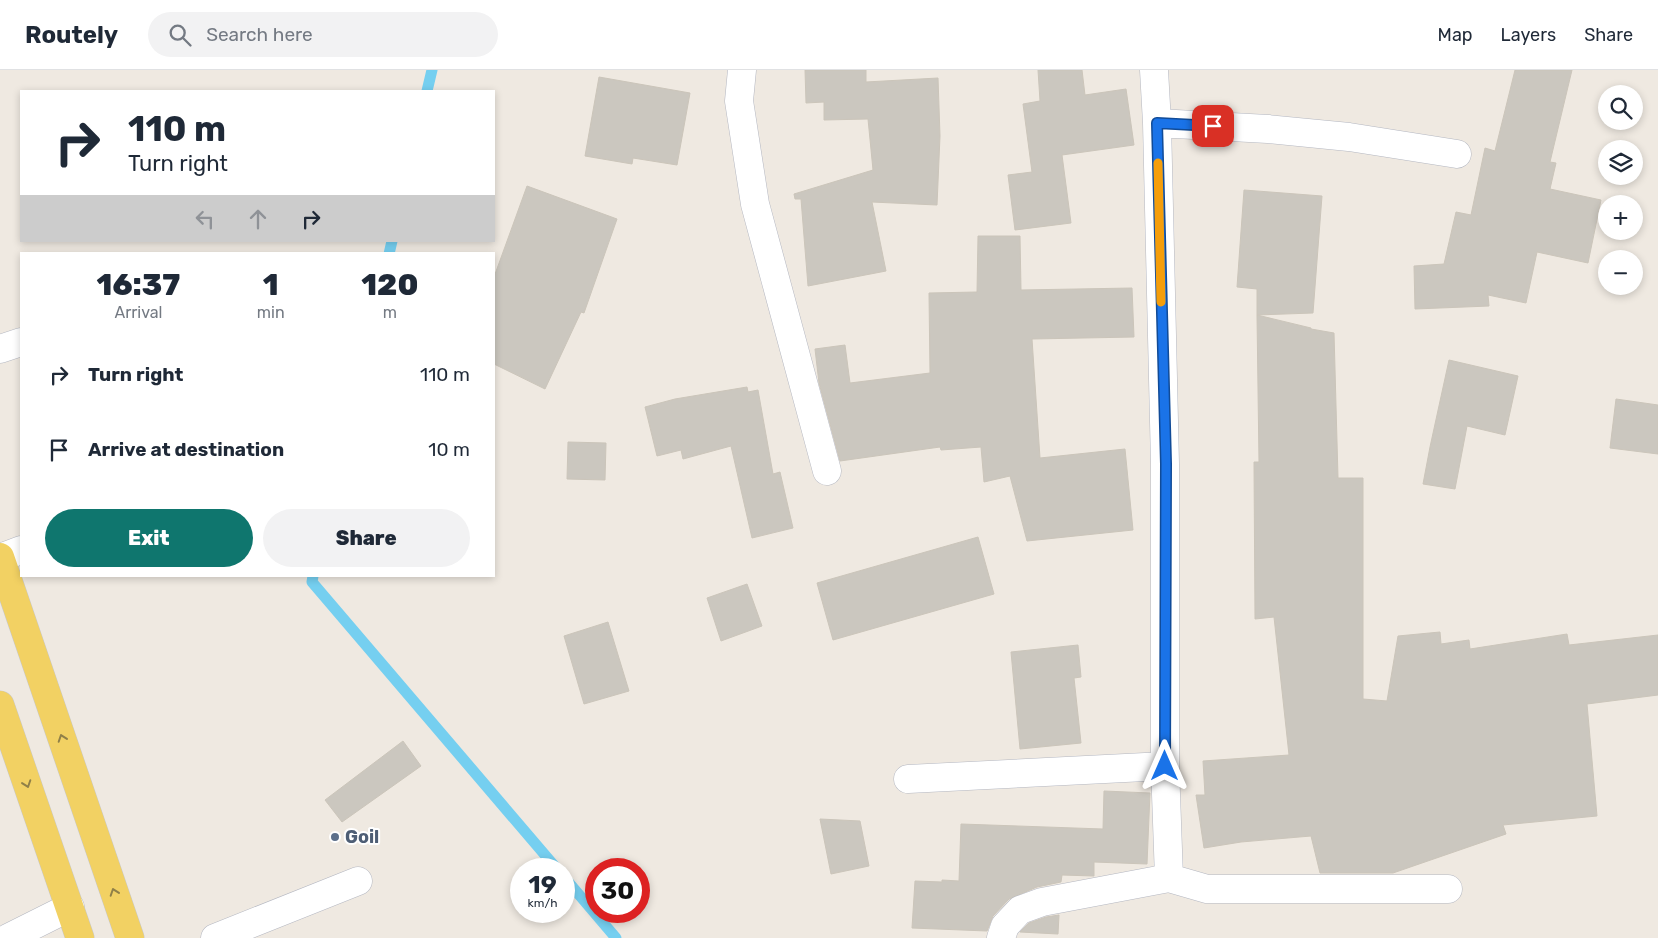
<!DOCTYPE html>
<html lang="en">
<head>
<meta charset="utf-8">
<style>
	body { margin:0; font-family:Rubik,sans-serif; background:#f2f2f3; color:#1f2937; height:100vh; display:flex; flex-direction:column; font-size:19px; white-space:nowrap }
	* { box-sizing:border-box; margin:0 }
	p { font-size:16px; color:#747a83 }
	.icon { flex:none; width:28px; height:28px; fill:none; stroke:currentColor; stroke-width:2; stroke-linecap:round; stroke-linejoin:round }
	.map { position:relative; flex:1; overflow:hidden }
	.sheet { position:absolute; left:20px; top:182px; width:475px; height:325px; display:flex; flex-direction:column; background:#fff; border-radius:0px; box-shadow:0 2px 8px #0003 }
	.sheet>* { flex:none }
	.hud { position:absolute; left:20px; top:20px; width:475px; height:152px; border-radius:0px; box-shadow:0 2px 8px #0003; background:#fff; color:#1f2937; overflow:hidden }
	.fabs { position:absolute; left:1598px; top:15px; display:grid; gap:10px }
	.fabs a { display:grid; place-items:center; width:45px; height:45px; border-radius:50%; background:#fff; box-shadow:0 2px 8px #0003; font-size:25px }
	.speed { position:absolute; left:510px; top:788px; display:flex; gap:10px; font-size:25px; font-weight:700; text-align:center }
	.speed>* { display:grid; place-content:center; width:65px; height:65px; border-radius:50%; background:#fff; box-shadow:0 2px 8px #0003; line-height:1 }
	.speed small { font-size:12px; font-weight:400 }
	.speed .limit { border:8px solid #d22; background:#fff; color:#111 }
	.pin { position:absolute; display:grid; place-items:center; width:42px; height:42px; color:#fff; margin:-21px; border-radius:10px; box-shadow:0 2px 8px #0006 }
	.me { position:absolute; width:55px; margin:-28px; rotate:0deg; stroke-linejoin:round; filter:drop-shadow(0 0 4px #0008) }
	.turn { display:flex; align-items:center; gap:18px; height:105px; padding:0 25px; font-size:22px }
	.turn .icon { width:65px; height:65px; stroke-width:2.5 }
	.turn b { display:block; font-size:35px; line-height:42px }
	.lanes { display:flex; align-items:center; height:48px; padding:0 25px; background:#0003; justify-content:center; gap:25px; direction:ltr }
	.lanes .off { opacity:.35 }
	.eta { display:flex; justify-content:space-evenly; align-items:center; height:85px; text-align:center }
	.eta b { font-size:30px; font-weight:800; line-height:35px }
	.action { display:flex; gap:10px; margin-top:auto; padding:10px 25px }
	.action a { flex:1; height:58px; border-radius:30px; background:#0f766e; color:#fff; font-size:20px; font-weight:800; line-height:58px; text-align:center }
	.action a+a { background:#f2f2f3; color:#1f2937 }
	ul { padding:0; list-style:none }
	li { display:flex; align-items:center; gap:15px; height:75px; padding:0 25px }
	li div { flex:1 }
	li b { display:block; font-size:19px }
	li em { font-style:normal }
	header { display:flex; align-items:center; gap:30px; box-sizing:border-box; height:70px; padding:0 25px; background:#fff; border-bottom:1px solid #e0e1e3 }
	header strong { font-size:24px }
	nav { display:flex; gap:28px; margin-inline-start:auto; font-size:18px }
	.search { width:350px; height:45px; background:#f2f2f3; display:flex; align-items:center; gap:12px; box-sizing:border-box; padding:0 18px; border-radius:28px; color:#747a83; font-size:19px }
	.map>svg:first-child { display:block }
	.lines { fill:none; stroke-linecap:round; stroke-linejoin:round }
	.stream { stroke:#75cff0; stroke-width:11 }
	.building { fill:#cbc7bf; stroke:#cbc5ba }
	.minor-casing { stroke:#b4b7c1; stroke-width:29 }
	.major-casing { stroke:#c9c9c9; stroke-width:29 }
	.minor { stroke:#fff; stroke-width:28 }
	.major { stroke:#f2d163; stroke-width:28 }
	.oneway { stroke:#908048 }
	.route-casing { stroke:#114b97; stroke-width:12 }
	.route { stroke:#1a73e8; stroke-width:9 }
	.slow { stroke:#f59e0b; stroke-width:9 }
	.service-dot { fill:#5c6f8a; stroke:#fff; stroke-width:2 }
	.labels { text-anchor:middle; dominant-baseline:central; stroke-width:4; stroke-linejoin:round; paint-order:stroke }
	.service-label { font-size:18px; font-weight:bold; fill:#4e5e75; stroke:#fff; text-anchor:start }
</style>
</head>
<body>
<header>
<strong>Routely</strong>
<div class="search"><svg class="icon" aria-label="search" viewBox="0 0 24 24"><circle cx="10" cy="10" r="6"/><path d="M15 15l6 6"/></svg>Search here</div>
<nav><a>Map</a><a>Layers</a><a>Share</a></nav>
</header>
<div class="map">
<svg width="1658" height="868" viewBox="0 0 1658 868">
	<rect width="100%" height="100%" fill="#efe9e1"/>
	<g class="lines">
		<path class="stream" d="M 427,21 L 432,0
			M 389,184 L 392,171
			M 313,506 L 312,512 L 557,799
			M 564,807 L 616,868"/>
	</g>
	<path class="building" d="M 805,0 L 866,0 L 866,12 L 938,8 L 940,66 L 937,135 L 872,132 L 886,201 L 808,216 L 801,129 L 795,129 L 794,124 L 873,100 L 868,49 L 824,50 L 824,32 L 806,33 Z
		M 1038,0 L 1082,0 L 1085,25 L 1126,19 L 1134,75 L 1062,85 L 1071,153 L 1015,160 L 1008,105 L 1032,102 L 1023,34 L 1040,31 Z
		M 1515,0 L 1572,0 L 1550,92 L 1556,93 L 1550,119 L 1601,130 L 1588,193 L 1537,182 L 1526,233 L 1488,225 L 1489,236 L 1415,239 L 1414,196 L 1444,194 L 1456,142 L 1471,145 L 1485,78 L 1495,81 Z
		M 599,7 L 690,23 L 677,95 L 633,88 L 632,94 L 585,86 Z
		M 527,116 L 617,149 L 584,243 L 581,242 L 545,319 L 494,294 L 494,207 Z
		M 1244,120 L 1322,126 L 1313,243 L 1257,245 L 1257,219 L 1237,217 Z
		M 978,166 L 1020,166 L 1021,220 L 1132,218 L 1134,267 L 1032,269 L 1040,388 L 1125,379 L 1133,460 L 1027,471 L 1010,406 L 984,412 L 981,377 L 941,380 L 940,377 L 840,391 L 819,313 L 815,279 L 845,275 L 850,313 L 930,303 L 929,223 L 977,222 Z
		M 1257,245 L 1311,258 L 1311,259 L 1334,263 L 1338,408 L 1363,408 L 1363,629 L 1387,631 L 1398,566 L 1440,562 L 1441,574 L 1469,570 L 1470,579 L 1567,564 L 1569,575 L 1658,565 L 1658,625 L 1587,634 L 1597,746 L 1503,755 L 1506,764 L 1393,803 L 1320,803 L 1311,766 L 1241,772 L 1204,778 L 1196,725 L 1205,725 L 1203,691 L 1289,685 L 1274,547 L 1255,549 L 1254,392 L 1259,392 Z
		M 1449,290 L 1518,306 L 1505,365 L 1467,356 L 1455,419 L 1423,414 L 1430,377 Z
		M 747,317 L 748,322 L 758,320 L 773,404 L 780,402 L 793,458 L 752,468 L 731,376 L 683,389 L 681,380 L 657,386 L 645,337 L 675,329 Z
		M 1616,329 L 1658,335 L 1658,384 L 1610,378 Z
		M 568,372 L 606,373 L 605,410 L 567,409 Z
		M 978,467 L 994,524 L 833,570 L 817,513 Z
		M 747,514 L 762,556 L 721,571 L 707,528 Z
		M 608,552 L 629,621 L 584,634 L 564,566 Z
		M 1078,575 L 1081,607 L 1074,608 L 1081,673 L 1020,679 L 1011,582 Z
		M 403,671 L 421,696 L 342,752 L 325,730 Z
		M 1104,721 L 1150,723 L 1147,794 L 1094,792 L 1094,806 L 1062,805 L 1061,812 L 1037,817 L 1009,829 L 993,846 L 987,861 L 912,858 L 915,811 L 942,812 L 942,810 L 959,811 L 961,754 L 1103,759 Z
		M 820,749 L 860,751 L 869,796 L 831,804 Z
		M 1059,845 L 1058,864 L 1020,862 L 1029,853 L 1046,847 Z"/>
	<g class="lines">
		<defs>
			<path id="minor" d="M 742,0 L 739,31 L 755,134 L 827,401
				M 1154,0 L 1157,53 L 1165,394 L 1165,696 L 1169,808 L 1207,819 L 1448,819
				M 1157,53 L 1268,59 L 1349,67 L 1457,84
				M 0,279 L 21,272
				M 0,488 L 21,480
				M 908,709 L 1165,696
				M 8,868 L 70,837
				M 215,868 L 358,811
				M 1001,868 L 1005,856 L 1020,840 L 1042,832 L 1169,808"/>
			<path id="major" d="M 0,487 L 130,868
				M 0,635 L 80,868"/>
		</defs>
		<use href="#minor" class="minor-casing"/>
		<use href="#major" class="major-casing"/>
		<use href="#minor" class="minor"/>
		<use href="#major" class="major"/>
	</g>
	<defs><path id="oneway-chevron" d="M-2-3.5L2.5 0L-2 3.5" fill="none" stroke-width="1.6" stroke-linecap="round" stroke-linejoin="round" transform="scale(1.25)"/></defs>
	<g class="oneway">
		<use href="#oneway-chevron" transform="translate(62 668) rotate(-109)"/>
		<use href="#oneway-chevron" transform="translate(27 714) rotate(71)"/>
		<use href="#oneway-chevron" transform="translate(114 822) rotate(-109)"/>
	</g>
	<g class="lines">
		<defs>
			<path id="route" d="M 1165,696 L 1166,394 L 1157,53 L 1213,56"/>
		</defs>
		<use href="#route" class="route-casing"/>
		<use href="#route" class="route"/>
		<path class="slow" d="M 1158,93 L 1161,232"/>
	</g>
	<circle class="service-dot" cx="335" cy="767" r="5"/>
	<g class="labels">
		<g class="service-label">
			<text x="345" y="767">Goil</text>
		</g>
	</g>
</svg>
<div class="fabs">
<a><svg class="icon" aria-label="search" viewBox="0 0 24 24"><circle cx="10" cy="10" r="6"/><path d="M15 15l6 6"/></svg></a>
<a><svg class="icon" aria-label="layers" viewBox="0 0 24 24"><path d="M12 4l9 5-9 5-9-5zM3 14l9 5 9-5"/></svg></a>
<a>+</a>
<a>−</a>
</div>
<div class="speed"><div>19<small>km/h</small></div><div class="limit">30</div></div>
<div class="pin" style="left:1213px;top:56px;background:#d93025"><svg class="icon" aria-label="arrive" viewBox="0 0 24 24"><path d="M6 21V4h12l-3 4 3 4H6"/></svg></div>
<svg class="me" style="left:1165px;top:696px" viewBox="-20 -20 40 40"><path d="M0-17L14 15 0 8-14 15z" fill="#1a73e8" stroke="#fff" stroke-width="4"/></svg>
<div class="hud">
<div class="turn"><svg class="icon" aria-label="right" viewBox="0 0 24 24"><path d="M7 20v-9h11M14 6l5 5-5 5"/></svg><div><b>110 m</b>Turn right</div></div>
<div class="lanes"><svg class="icon off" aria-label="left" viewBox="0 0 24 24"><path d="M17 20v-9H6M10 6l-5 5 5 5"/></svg><svg class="icon off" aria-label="ahead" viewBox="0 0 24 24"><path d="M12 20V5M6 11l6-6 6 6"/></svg><svg class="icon" aria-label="right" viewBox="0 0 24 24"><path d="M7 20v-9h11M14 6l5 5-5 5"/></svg></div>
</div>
<section class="sheet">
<div class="eta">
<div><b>16:37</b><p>Arrival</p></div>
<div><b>1</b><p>min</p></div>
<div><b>120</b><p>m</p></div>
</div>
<ul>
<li><svg class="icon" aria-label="right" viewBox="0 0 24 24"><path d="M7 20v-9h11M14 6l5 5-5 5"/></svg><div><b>Turn right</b></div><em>110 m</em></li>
<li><svg class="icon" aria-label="arrive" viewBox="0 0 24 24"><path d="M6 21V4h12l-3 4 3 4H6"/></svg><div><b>Arrive at destination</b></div><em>10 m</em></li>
</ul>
<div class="action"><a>Exit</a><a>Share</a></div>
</section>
</div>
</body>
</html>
